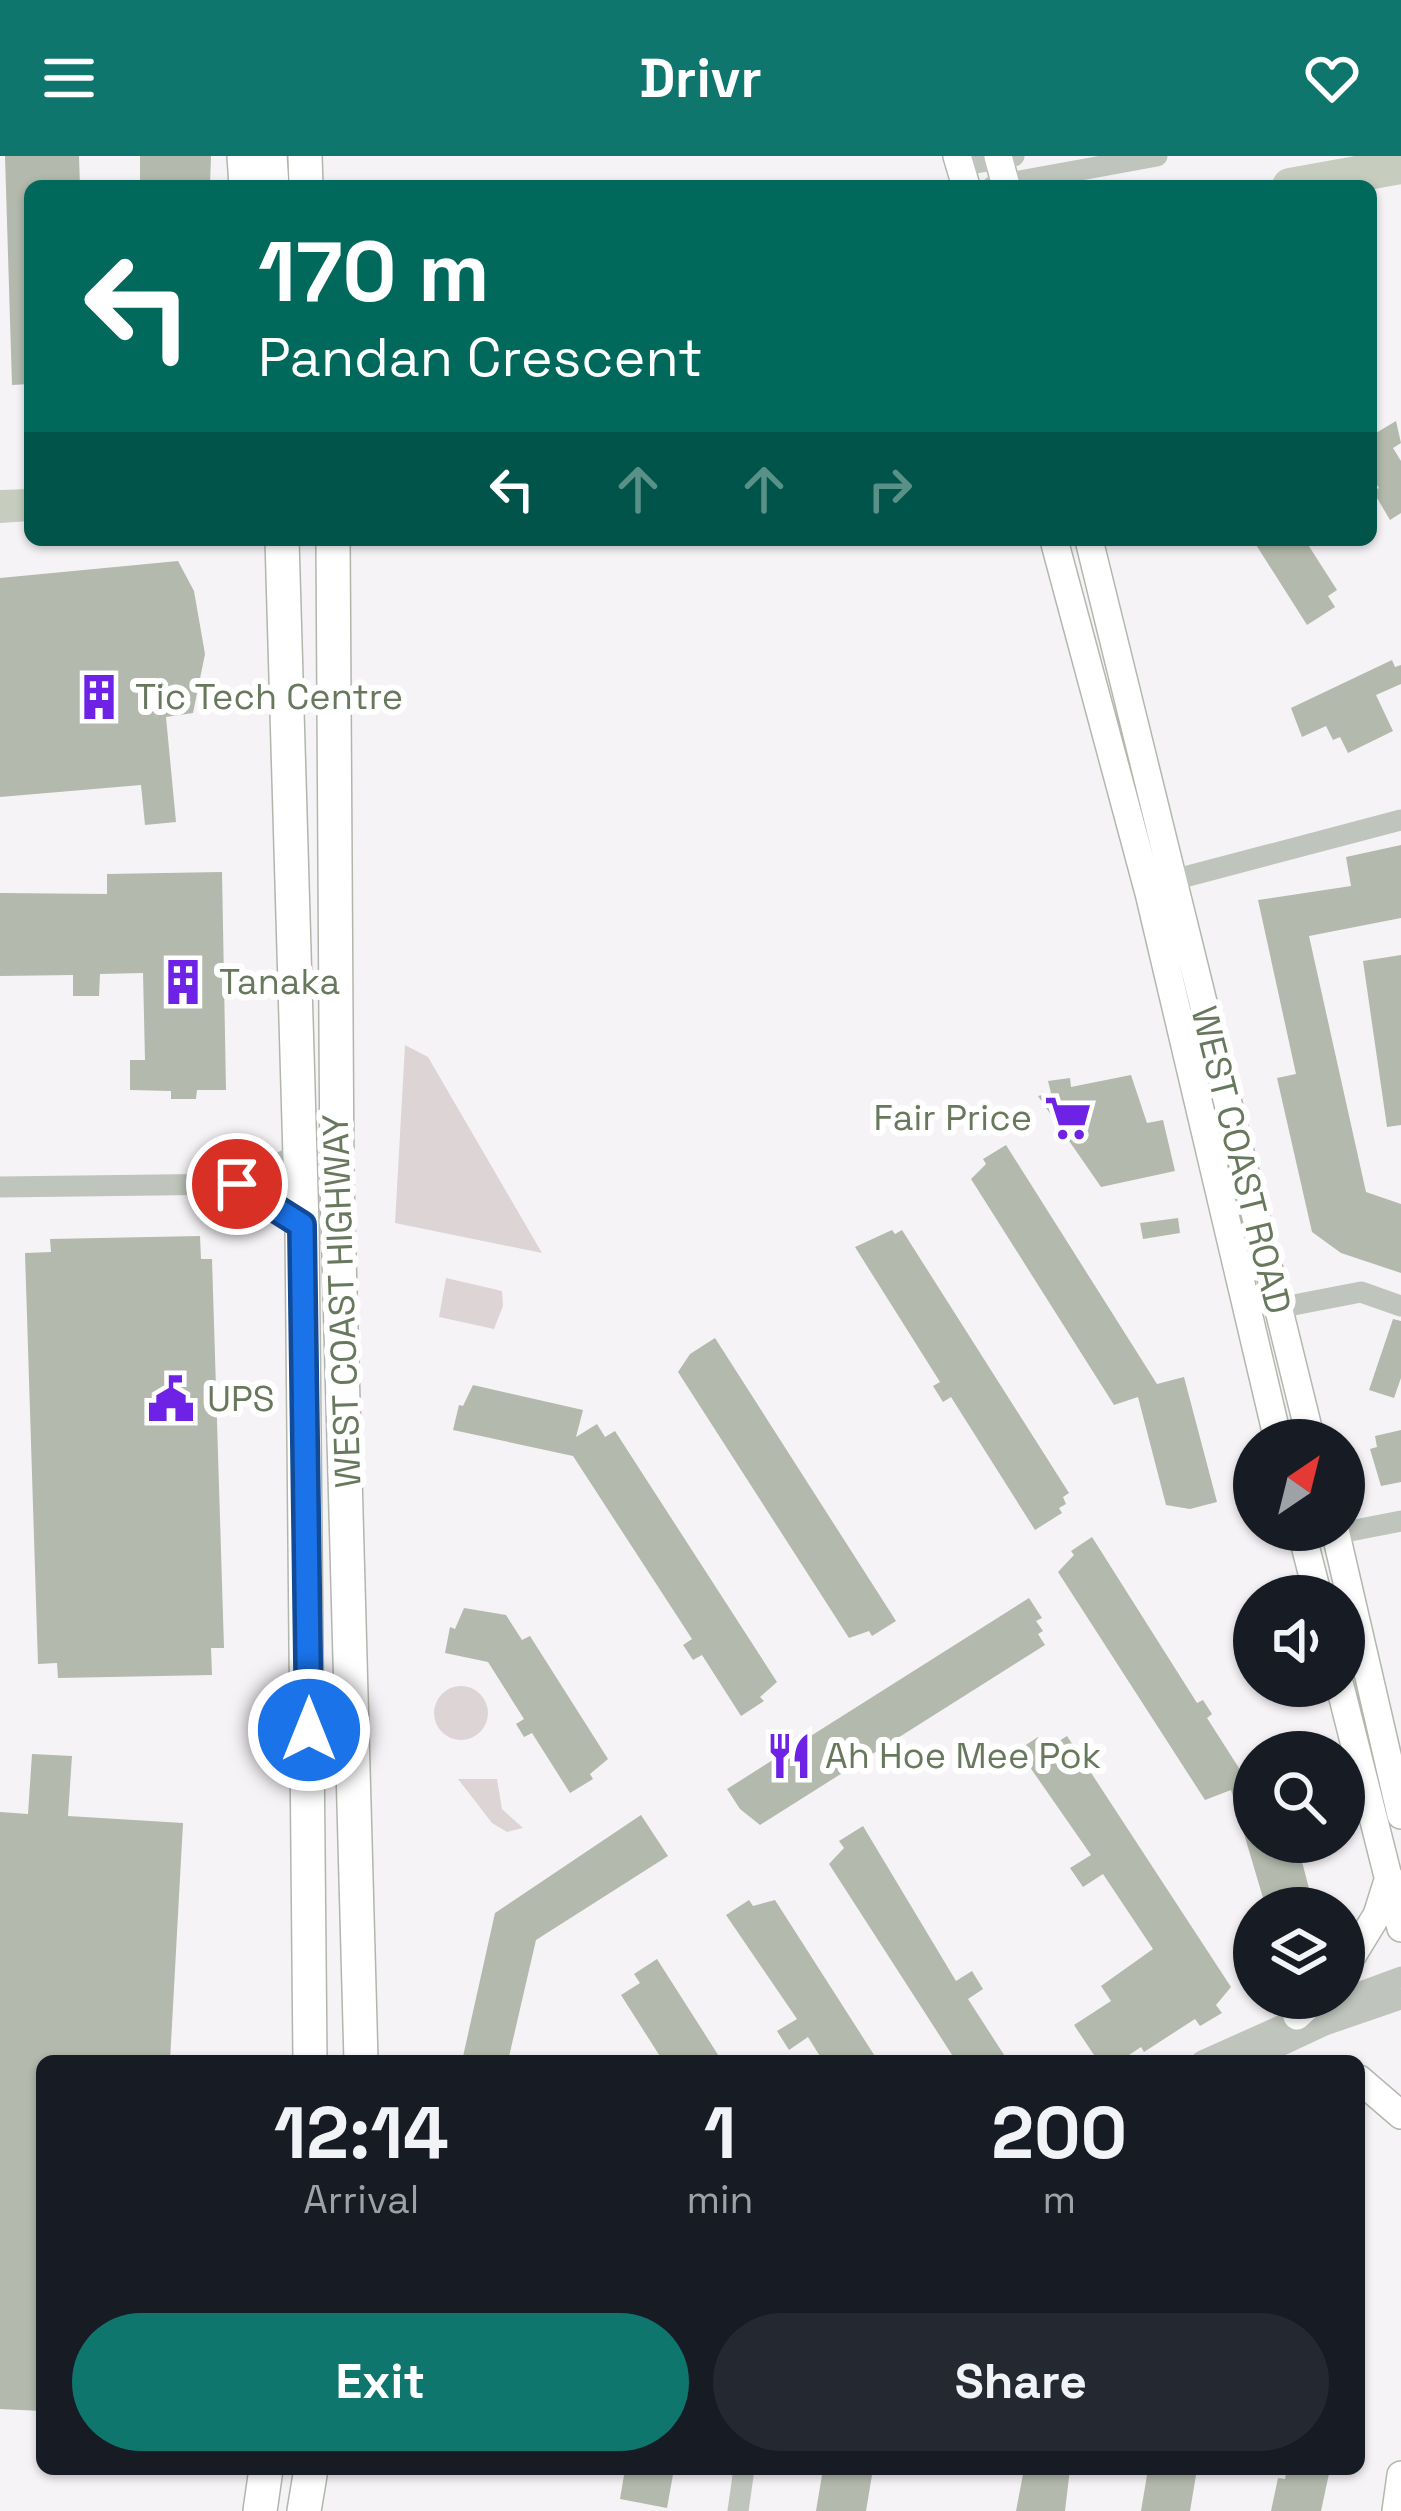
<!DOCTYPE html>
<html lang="en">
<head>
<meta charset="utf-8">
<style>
	body { margin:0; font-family:"Space Grotesk",sans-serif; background:#242831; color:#f1f3f6; height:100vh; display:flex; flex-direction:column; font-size:45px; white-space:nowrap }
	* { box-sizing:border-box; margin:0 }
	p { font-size:39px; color:#9ea1a6 }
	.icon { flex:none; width:66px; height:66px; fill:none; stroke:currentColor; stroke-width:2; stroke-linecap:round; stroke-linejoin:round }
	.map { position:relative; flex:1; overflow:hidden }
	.sheet { position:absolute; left:36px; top:1899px; width:1329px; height:420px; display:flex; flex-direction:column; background:#171b24; border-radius:18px; box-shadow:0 3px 9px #0004 }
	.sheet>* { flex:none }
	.banner { position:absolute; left:24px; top:24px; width:1353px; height:366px; border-radius:18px; box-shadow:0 3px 9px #0004; background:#00695c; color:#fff; overflow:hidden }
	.needle { width:78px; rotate:35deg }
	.tools { position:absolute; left:1233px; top:1263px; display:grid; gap:24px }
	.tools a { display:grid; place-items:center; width:132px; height:132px; border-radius:50%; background:#171b24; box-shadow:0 3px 9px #0004; font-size:60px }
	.pin { position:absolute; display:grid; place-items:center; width:102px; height:102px; color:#fff; margin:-51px; border:6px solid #fff; border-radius:50%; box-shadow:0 3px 12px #0007 }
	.me { position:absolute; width:132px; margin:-66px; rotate:0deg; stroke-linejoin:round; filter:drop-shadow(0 0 9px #0008) }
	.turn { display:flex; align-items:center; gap:42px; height:252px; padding:0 36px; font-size:54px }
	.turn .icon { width:156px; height:156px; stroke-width:2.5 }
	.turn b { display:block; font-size:84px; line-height:102px }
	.lanes { display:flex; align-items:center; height:114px; padding:0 36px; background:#0003; justify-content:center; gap:60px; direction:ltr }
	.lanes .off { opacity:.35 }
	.eta { display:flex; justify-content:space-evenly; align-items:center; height:204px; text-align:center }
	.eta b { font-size:72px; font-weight:700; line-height:84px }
	.cta { display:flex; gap:24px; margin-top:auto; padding:24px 36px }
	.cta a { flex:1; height:138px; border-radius:72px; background:#0f766e; color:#fff; font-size:48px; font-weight:700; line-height:138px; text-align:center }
	.cta a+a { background:#242831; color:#f1f3f6 }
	header { display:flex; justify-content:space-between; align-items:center; height:156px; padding:0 36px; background:#0f766e; color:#fff; font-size:54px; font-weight:700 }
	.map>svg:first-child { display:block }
	.green { fill:#ddd4d6 }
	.water { fill:#c6cdbe }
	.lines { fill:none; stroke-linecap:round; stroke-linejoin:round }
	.river { stroke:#c6cdbe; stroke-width:36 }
	.building { fill:#b3b9ac }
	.major-casing { stroke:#b2b8ad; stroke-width:30 }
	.highway-casing { stroke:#b1b6ad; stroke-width:36 }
	.minor { stroke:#bfc5bc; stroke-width:21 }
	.major { stroke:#fff; stroke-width:27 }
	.highway { stroke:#fff; stroke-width:33 }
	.route-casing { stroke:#114b97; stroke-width:30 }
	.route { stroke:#1a73e8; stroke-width:21 }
	.labels { text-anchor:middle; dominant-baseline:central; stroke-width:12; stroke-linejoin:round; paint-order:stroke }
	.poi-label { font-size:36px; fill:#67785c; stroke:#fff; text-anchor:start }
	.street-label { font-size:36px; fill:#67785c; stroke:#fff }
</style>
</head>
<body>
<header><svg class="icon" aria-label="menu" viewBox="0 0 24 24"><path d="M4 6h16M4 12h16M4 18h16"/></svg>Drivr<svg class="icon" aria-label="heart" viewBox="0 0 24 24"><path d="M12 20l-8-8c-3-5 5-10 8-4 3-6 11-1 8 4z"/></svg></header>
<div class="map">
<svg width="1401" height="2355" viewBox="0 0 1401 2355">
	<rect width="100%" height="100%" fill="#f6f3f6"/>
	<path class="green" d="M 405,889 L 428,901 L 542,1097 L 395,1067 Z
		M 446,1122 L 502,1135 L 503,1150 L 494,1173 L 439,1161 Z
		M434 1557a27 27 0 1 1 54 0a27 27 0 1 1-54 0Z
		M 458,1623 L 497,1623 L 502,1653 L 523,1672 L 507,1676 L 492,1667 Z"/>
	<path class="water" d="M 30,333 L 30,365 L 0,367 L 0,334 Z"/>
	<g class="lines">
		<path class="river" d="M 1290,30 L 1401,10"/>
	</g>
	<path class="building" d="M 5,0 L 79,0 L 80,30 L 30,30 L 30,228 L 12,229 Z
		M 140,0 L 211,0 L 210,30 L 140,30 Z
		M 1396,265 L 1401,287 L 1393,292 L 1401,305 L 1401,357 L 1390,364 L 1373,335 L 1379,332 L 1371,320 L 1371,280 Z
		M 1253,384 L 1305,384 L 1337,434 L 1328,440 L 1335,451 L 1307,469 Z
		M 178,405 L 194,435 L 205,498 L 193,557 L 166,561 L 176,666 L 145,669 L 141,629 L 0,641 L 0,422 Z
		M 1392,504 L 1395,511 L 1401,509 L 1401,528 L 1376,539 L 1393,575 L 1348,597 L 1340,581 L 1333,584 L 1326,570 L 1302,581 L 1291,552 Z
		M 1401,689 L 1401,762 L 1309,780 L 1366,1036 L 1401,1048 L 1401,1117 L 1341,1097 L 1312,1076 L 1277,922 L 1296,918 L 1258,744 L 1351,730 L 1346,701 Z
		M 222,716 L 226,934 L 197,934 L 196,943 L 171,943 L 171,935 L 130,934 L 130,904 L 145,904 L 143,817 L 100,818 L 99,840 L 73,840 L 73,819 L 0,820 L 0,737 L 107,738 L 107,718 Z
		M 1401,799 L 1401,969 L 1387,971 L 1363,805 Z
		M 1131,919 L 1147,967 L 1163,964 L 1175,1015 L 1101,1031 L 1038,940 L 1051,937 L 1048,925 L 1070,922 L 1071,931 Z
		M 1006,989 L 1157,1228 L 1184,1221 L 1217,1346 L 1190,1353 L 1166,1349 L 1138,1241 L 1114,1249 L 971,1023 L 986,1008 L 983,1003 Z
		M 1178,1062 L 1180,1077 L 1143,1083 L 1140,1067 Z
		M 892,1074 L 895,1078 L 902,1074 L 1069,1337 L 1063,1341 L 1066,1348 L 1059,1352 L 1062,1357 L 1035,1374 L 951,1241 L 943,1246 L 933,1230 L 940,1226 L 855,1091 Z
		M 200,1080 L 201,1103 L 212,1103 L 224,1492 L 211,1492 L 212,1519 L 58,1522 L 57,1507 L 38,1508 L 25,1097 L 51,1096 L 50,1083 Z
		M 1393,1163 L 1401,1165 L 1401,1222 L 1394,1242 L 1369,1234 Z
		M 715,1182 L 896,1465 L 872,1480 L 869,1475 L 849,1482 L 678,1216 L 690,1198 Z
		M 473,1229 L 583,1254 L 576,1281 L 597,1268 L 605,1281 L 615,1275 L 777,1526 L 760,1541 L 764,1545 L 741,1560 L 702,1499 L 693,1504 L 683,1489 L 692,1483 L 573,1300 L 453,1274 L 459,1249 L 463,1250 Z
		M 1401,1274 L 1401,1326 L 1381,1330 L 1370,1293 L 1377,1291 L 1375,1280 Z
		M 1092,1381 L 1197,1547 L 1203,1544 L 1212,1558 L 1207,1562 L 1246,1623 L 1254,1621 L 1254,1686 L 1297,1686 L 1314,1752 L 1266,1752 L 1231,1634 L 1205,1644 L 1058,1416 L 1074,1399 L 1071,1395 Z
		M 1029,1442 L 1042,1462 L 1036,1465 L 1043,1475 L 1038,1478 L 1045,1489 L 760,1669 L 740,1653 L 727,1633 Z
		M 464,1452 L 506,1459 L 522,1484 L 530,1480 L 608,1603 L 590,1618 L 593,1623 L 570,1637 L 532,1577 L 524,1581 L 516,1568 L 524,1563 L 488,1506 L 445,1497 L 450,1471 L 455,1473 Z
		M 1067,1580 L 1231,1831 L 1216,1849 L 1222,1857 L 1200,1870 L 1195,1863 L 1144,1896 L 1141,1891 L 1120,1905 L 1098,1905 L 1074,1869 L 1111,1845 L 1101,1830 L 1153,1793 L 1103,1718 L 1083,1731 L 1070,1712 L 1091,1699 L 1018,1594 L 1038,1581 L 1042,1587 L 1052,1581 L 1056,1587 Z
		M 32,1598 L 72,1600 L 68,1660 L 183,1667 L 170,1905 L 42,1905 L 42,2255 L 0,2253 L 0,1656 L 28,1658 Z
		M 641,1659 L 668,1700 L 536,1784 L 508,1905 L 462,1905 L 495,1757 Z
		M 863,1670 L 956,1825 L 972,1815 L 983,1833 L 968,1843 L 1008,1905 L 956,1905 L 829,1708 L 844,1692 L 839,1685 Z
		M 749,1744 L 753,1750 L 775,1744 L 878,1905 L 823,1905 L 808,1881 L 789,1894 L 777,1875 L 797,1863 L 726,1759 Z
		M 657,1803 L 722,1905 L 663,1905 L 621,1839 L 640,1827 L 634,1818 Z
		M 625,2313 L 674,2313 L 667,2352 L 620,2343 Z
		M 823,2313 L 873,2313 L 866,2355 L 816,2355 Z
		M 1024,2313 L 1070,2313 L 1065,2355 L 1016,2355 Z
		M 1148,2313 L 1197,2313 L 1190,2355 L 1141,2355 Z
		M 1287,2313 L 1330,2313 L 1321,2355 L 1271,2355 L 1278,2322 L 1285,2323 Z"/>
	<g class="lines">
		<defs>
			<path id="major" d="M 957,0 L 966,30
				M 998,0 L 1006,30
				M 1054,384 L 1149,737 L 1278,1284
				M 1089,384 L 1311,1284
				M 1301,1374 L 1318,1440
				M 1335,1374 L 1401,1659
				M 1340,1530 L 1401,1772
				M 1344,1813 L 1377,1759 L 1389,1721
				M 1297,1860 L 1316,1842
				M 1359,1923 L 1401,1959
				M 1396,2355 L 1401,2319"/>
			<path id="highway" d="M 244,0 L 246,30
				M 270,0 L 272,30
				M 305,0 L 306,30
				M 282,384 L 302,1069 L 310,1905
				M 333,384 L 337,1027 L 361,1905
				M 260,2355 L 266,2313
				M 304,2355 L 311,2313"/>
		</defs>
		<use href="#major" class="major-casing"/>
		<use href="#highway" class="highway-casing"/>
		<path class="minor" d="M 960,10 L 1014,0
			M 993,30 L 1157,0
			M 1158,728 L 1401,664
			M 237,1028 L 302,1069
			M 0,1031 L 237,1028 L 300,997
			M 1278,1152 L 1361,1136 L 1401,1150
			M 1304,1384 L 1401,1365
			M 1344,1842 L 1401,1821
			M 1202,1905 L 1343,1842
			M 1248,1905 L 1325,1869 L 1401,1843
			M 738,2355 L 744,2313"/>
		<use href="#major" class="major"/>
		<use href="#highway" class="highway"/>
	</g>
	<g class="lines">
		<defs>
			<path id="route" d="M 237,1028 L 302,1069 L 309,1574"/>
		</defs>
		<use href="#route" class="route-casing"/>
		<use href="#route" class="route"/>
	</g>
	<defs>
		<symbol id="building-bare" viewBox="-9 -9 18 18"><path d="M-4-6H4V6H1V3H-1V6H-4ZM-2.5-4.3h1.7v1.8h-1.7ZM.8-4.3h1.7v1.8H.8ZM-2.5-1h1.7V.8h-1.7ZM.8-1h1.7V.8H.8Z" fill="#6d22e6" stroke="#fff" stroke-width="2.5" paint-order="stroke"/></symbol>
		<symbol id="supermarket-bare" viewBox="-9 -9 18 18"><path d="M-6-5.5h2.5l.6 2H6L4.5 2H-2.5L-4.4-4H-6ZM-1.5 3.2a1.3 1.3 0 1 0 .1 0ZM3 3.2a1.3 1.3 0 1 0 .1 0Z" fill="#6d22e6" stroke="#fff" stroke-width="2.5" paint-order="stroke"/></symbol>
		<symbol id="civic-bare" viewBox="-9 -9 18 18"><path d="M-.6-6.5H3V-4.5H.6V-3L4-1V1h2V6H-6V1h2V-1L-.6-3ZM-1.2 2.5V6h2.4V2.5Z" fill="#6d22e6" stroke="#fff" stroke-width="2.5" paint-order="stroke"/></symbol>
		<symbol id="restaurant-bare" viewBox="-9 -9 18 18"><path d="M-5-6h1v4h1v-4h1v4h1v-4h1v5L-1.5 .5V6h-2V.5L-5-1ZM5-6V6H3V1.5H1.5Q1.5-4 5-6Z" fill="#6d22e6" stroke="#fff" stroke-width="2.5" paint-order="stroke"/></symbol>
	</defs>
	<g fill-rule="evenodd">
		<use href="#building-bare" x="66" y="508" width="66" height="66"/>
		<use href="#building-bare" x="150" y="793" width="66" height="66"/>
		<use href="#supermarket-bare" x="1035" y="929" width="66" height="66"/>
		<use href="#civic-bare" x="138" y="1210" width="66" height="66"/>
		<use href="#restaurant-bare" x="756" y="1567" width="66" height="66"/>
	</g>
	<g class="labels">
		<g class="poi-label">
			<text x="135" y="541">Tic Tech Centre</text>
			<text x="219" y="826">Tanaka</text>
			<text x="1032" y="962" text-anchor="end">Fair Price</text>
			<text x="207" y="1243">UPS</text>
			<text x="825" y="1600">Ah Hoe Mee Pok</text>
		</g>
		<g class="street-label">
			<text transform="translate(1241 1004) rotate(76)">WEST COAST ROAD</text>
			<text transform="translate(342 1145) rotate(-92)">WEST COAST HIGHWAY</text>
		</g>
	</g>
</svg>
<div class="tools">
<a><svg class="needle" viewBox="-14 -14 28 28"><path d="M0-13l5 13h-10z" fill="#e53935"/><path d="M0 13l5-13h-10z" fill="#9ea1a6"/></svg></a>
<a><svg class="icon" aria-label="sound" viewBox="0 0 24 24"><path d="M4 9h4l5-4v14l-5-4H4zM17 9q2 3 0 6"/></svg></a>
<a><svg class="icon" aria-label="search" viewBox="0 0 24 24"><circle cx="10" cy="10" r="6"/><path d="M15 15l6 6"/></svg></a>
<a><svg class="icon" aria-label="layers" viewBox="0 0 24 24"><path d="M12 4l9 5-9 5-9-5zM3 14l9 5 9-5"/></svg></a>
</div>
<div class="pin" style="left:237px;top:1028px;background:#d93025"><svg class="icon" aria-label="arrive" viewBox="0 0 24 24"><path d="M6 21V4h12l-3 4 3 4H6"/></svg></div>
<svg class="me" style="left:309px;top:1574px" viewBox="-20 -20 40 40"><circle r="17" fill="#1a73e8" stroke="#fff" stroke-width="3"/><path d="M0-11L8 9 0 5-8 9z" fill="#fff"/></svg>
<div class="banner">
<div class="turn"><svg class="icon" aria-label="left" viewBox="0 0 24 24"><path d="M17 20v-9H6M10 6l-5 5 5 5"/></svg><div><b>170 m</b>Pandan Crescent</div></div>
<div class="lanes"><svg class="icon" aria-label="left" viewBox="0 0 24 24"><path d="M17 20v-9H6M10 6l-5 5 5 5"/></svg><svg class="icon off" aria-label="ahead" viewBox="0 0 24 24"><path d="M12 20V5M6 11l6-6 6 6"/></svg><svg class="icon off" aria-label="ahead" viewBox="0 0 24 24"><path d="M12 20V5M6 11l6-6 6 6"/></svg><svg class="icon off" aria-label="right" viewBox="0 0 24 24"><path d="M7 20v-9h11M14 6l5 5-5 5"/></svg></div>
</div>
<section class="sheet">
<div class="eta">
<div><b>12:14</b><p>Arrival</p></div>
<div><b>1</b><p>min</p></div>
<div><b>200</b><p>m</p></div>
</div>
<div class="cta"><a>Exit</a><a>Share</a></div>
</section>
</div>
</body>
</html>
